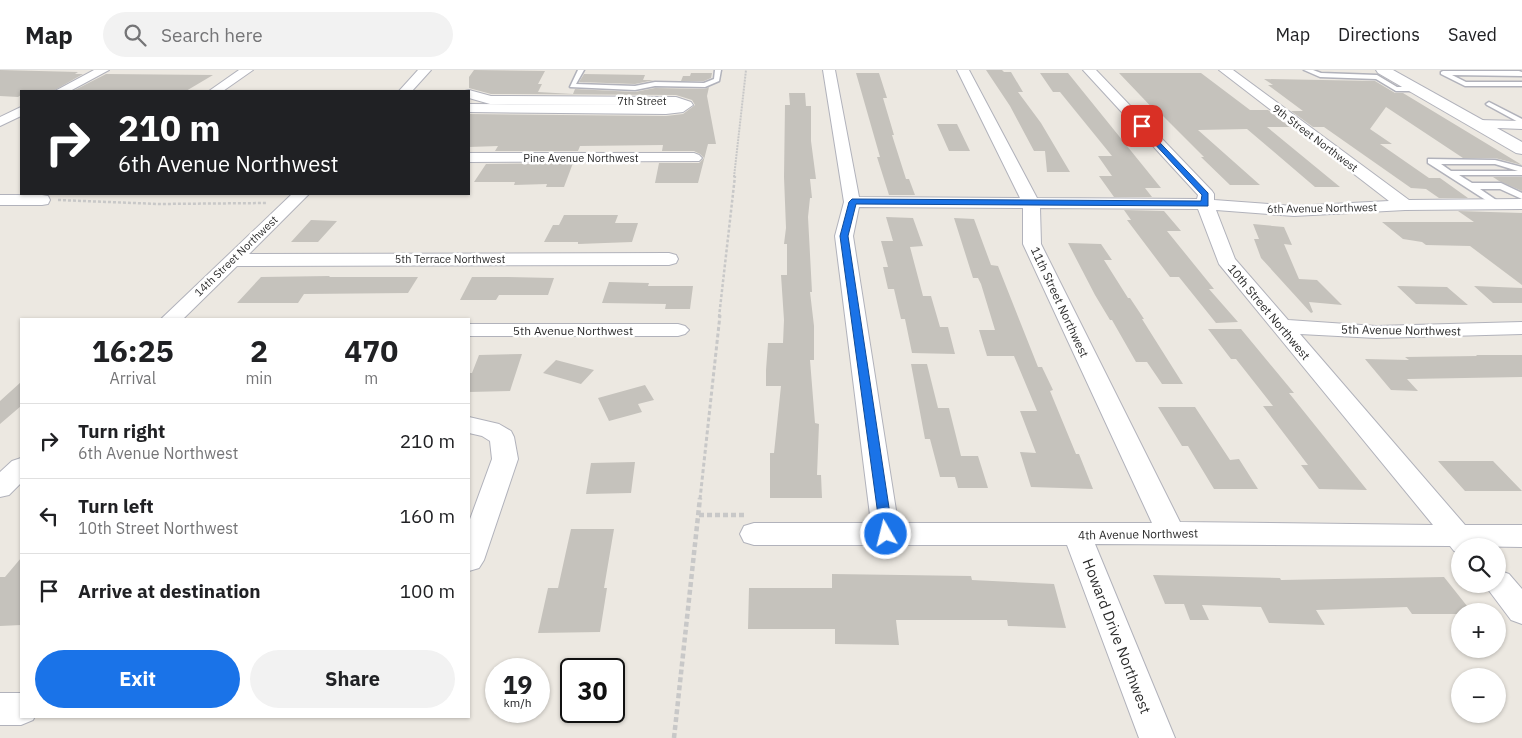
<!DOCTYPE html>
<html lang="en">
<head>
<meta charset="utf-8">
<style>
	body { margin:0; font-family:"IBM Plex Sans",sans-serif; background:#f2f2f2; color:#202124; height:100vh; display:flex; flex-direction:column; font-size:19px; white-space:nowrap }
	* { box-sizing:border-box; margin:0 }
	p { font-size:16px; color:#757577 }
	.icon { flex:none; width:28px; height:28px; fill:none; stroke:currentColor; stroke-width:2; stroke-linecap:round; stroke-linejoin:round }
	.map { position:relative; flex:1; overflow:hidden }
	.side { position:absolute; left:20px; top:248px; width:450px; height:400px; display:flex; flex-direction:column; background:#fff; border-radius:0px; box-shadow:0 1px 4px #0004 }
	.side>* { flex:none }
	.hud { position:absolute; left:20px; top:20px; width:450px; height:105px; border-radius:0px; box-shadow:0 1px 4px #0004; background:#202124; color:#fff; overflow:hidden }
	.tools { position:absolute; left:1451px; top:468px; display:grid; gap:10px }
	.tools a { display:grid; place-items:center; width:55px; height:55px; border-radius:50%; background:#fff; box-shadow:0 1px 4px #0004; font-size:25px }
	.speed { position:absolute; left:485px; top:588px; display:flex; gap:10px; font-size:25px; font-weight:700; text-align:center }
	.speed>* { display:grid; place-content:center; width:65px; height:65px; border-radius:50%; background:#fff; box-shadow:0 1px 4px #0004; line-height:1 }
	.speed small { font-size:12px; font-weight:400 }
	.speed .limit { border:2px solid #111; border-radius:8px; background:#fff; color:#111 }
	.pin { position:absolute; display:grid; place-items:center; width:42px; height:42px; color:#fff; margin:-21px; border-radius:10px; box-shadow:0 2px 8px #0006 }
	.me { position:absolute; width:55px; margin:-28px; rotate:352deg; stroke-linejoin:round; filter:drop-shadow(0 0 4px #0008) }
	.turn { display:flex; align-items:center; gap:18px; height:105px; padding:0 15px; font-size:22px }
	.turn .icon { width:65px; height:65px; stroke-width:2.5 }
	.turn b { display:block; font-size:35px; line-height:42px }
	.eta { display:flex; justify-content:space-evenly; align-items:center; height:85px; text-align:center }
	.eta b { font-size:30px; font-weight:700; line-height:35px }
	.button { display:flex; gap:10px; margin-top:auto; padding:10px 15px }
	.button a { flex:1; height:58px; border-radius:30px; background:#1a73e8; color:#fff; font-size:20px; font-weight:700; line-height:58px; text-align:center }
	.button a+a { background:#f2f2f2; color:#202124 }
	ul { padding:0; list-style:none }
	li { display:flex; align-items:center; gap:15px; height:75px; padding:0 15px; border-top:1px solid #e0e0e0 }
	li div { flex:1 }
	li b { display:block; font-size:19px }
	li em { font-style:normal }
	header { display:flex; align-items:center; gap:30px; box-sizing:border-box; height:70px; padding:0 25px; background:#fff; border-bottom:1px solid #e0e0e0 }
	header strong { font-size:24px }
	nav { display:flex; gap:28px; margin-inline-start:auto; font-size:18px }
	.search { width:350px; height:45px; background:#f2f2f2; display:flex; align-items:center; gap:12px; box-sizing:border-box; padding:0 18px; border-radius:28px; color:#757577; font-size:19px }
	.map>svg:first-child { display:block }
	.building { fill:#c5c2bc }
	.lines { fill:none; stroke-linecap:round; stroke-linejoin:round }
	.service-casing { stroke:#b1b2bb; stroke-width:3 }
	.minor-casing { stroke:#b1b2bb; stroke-width:2 }
	.secondary-casing { stroke:#b1b2bb; stroke-width:2 }
	.path-far3 { stroke:#c8c8c8; stroke-width:2; stroke-dasharray:2 1; stroke-linecap:butt }
	.path-far2 { stroke:#c8c8c8; stroke-width:2.5; stroke-dasharray:3 2; stroke-linecap:butt }
	.path-far1 { stroke:#c8c8c8; stroke-width:3; stroke-dasharray:4 2.5; stroke-linecap:butt }
	.path { stroke:#c8c8c8; stroke-width:4.5; stroke-dasharray:5 3; stroke-linecap:butt }
	.service { fill:#fff; fill-rule:evenodd }
	.minor { fill:#fff; fill-rule:evenodd }
	.secondary { fill:#fff; fill-rule:evenodd }
	.route { fill:#1a73e8; stroke:#114b97 }
	.labels { text-anchor:middle; dominant-baseline:central; stroke-width:5; stroke-linejoin:round; paint-order:stroke }
	.far-street-label { font-size:11px; fill:#2d2d2d; stroke:#fff }
	.street-label { font-size:12px; fill:#2d2d2d; stroke:#fff }
	.near-street-label { font-size:15px; fill:#2d2d2d; stroke:#fff }
</style>
</head>
<body>
<header>
<strong>Map</strong>
<div class="search"><svg class="icon" aria-label="search" viewBox="0 0 24 24"><circle cx="10" cy="10" r="6"/><path d="M15 15l6 6"/></svg>Search here</div>
<nav><a>Map</a><a>Directions</a><a>Saved</a></nav>
</header>
<div class="map">
<svg width="1522" height="668" viewBox="0 0 1522 668">
	<rect width="100%" height="100%" fill="#ece8e1"/>
	<path class="building" d="M 0,0 L 78,2 L 75,4 L 83,4 L 53,21 L 21,21 L 21,25 L 18,27 L 0,26 Z
		M 474,0 L 545,1 L 538,14 L 542,14 L 538,22 L 573,24 L 575,19 L 635,22 L 655,18 L 705,19 L 709,17 L 707,26 L 716,74 L 708,74 L 698,113 L 655,113 L 659,93 L 699,93 L 704,88 L 700,84 L 694,81 L 662,81 L 663,75 L 580,76 L 578,81 L 495,81 L 498,76 L 469,77 L 469,44 L 666,46 L 683,44 L 695,35 L 692,30 L 676,25 L 491,24 L 469,18 L 469,7 Z
		M 986,0 L 1002,0 L 1004,2 L 1011,2 L 1023,22 L 1018,22 L 1041,53 L 1070,102 L 1047,102 L 1045,81 L 1034,81 L 1010,36 Z
		M 691,3 L 712,3 L 711,8 L 704,11 L 675,11 L 681,11 L 683,6 L 690,6 Z
		M 856,3 L 879,3 L 887,28 L 883,28 L 894,65 L 892,65 L 906,109 L 909,109 L 915,125 L 889,125 L 877,87 L 880,87 Z
		M 1040,3 L 1068,3 L 1161,118 L 1145,118 L 1152,127 L 1114,127 L 1099,106 L 1112,106 L 1098,86 L 1112,86 L 1060,22 L 1053,22 Z
		M 1119,3 L 1201,3 L 1250,40 L 1268,40 L 1290,57 L 1267,57 L 1340,117 L 1315,117 L 1247,59 L 1198,60 L 1260,115 L 1230,115 L 1201,87 L 1204,87 L 1163,46 L 1160,46 Z
		M 106,4 L 213,5 L 186,21 L 73,21 Z
		M 584,4 L 645,5 L 643,10 L 654,10 L 635,14 L 579,12 Z
		M 1264,9 L 1375,11 L 1395,23 L 1403,23 L 1522,95 L 1495,88 L 1463,88 L 1386,37 L 1370,59 L 1392,74 L 1380,74 L 1429,108 L 1440,108 L 1468,128 L 1439,128 L 1426,119 L 1411,118 L 1324,57 L 1313,57 L 1291,41 L 1303,41 L 1268,15 L 1273,15 Z
		M 789,23 L 805,23 L 806,36 L 811,36 L 811,71 L 816,109 L 810,109 L 812,128 L 810,128 L 808,147 L 812,222 L 810,222 L 814,256 L 814,290 L 810,290 L 815,353 L 819,354 L 817,405 L 821,405 L 822,428 L 770,428 L 770,383 L 774,383 L 781,316 L 766,316 L 766,300 L 768,273 L 783,273 L 784,250 L 781,205 L 787,205 L 787,174 L 784,174 L 786,158 L 784,107 L 785,35 L 790,35 Z
		M 937,54 L 957,54 L 970,81 L 949,81 Z
		M 573,93 L 564,117 L 546,117 L 547,114 L 514,115 L 515,112 L 474,112 L 486,94 Z
		M 1493,107 L 1522,107 L 1522,121 L 1499,111 Z
		M 1124,140 L 1164,141 L 1181,161 L 1167,161 L 1214,219 L 1209,219 L 1238,252 L 1216,253 L 1179,207 L 1170,207 L 1127,150 L 1131,150 Z
		M 1458,141 L 1522,143 L 1522,215 L 1470,176 L 1426,175 L 1422,172 L 1403,169 L 1382,152 L 1474,152 Z
		M 564,145 L 618,145 L 615,153 L 638,153 L 632,172 L 578,174 L 578,172 L 544,172 L 553,155 L 559,155 Z
		M 886,147 L 913,148 L 923,176 L 910,177 L 923,226 L 931,226 L 940,257 L 948,257 L 955,284 L 912,283 L 905,249 L 901,249 L 894,219 L 888,219 L 883,197 L 888,197 L 881,171 L 893,171 Z
		M 954,148 L 974,149 L 991,195 L 998,196 L 1038,297 L 1042,297 L 1053,320 L 1050,321 L 1076,384 L 1079,384 L 1093,419 L 1031,417 L 1020,382 L 1036,383 L 1020,341 L 1037,341 L 1014,286 L 987,286 L 979,260 L 995,260 L 981,214 L 978,208 L 973,208 Z
		M 311,150 L 337,151 L 318,172 L 291,172 Z
		M 1253,154 L 1284,157 L 1292,175 L 1284,174 L 1299,209 L 1317,210 L 1342,235 L 1309,232 L 1313,242 L 1311,243 L 1261,188 L 1254,169 L 1259,169 Z
		M 1068,173 L 1101,174 L 1112,190 L 1104,190 L 1128,228 L 1130,228 L 1144,249 L 1142,249 L 1183,314 L 1162,314 L 1147,292 L 1136,292 L 1112,250 L 1110,250 L 1095,225 Z
		M 330,206 L 329,207 L 418,207 L 408,223 L 304,224 L 298,233 L 237,233 L 261,207 Z
		M 472,207 L 507,207 L 554,208 L 548,225 L 499,225 L 496,230 L 460,230 Z
		M 609,212 L 649,213 L 648,216 L 693,216 L 690,239 L 665,239 L 666,234 L 602,233 Z
		M 1397,216 L 1447,217 L 1468,235 L 1416,234 Z
		M 1474,216 L 1522,218 L 1522,233 L 1493,233 Z
		M 1208,259 L 1241,259 L 1294,323 L 1289,323 L 1367,420 L 1319,419 L 1301,395 L 1308,395 L 1263,336 L 1273,336 L 1236,289 L 1231,289 Z
		M 522,284 L 510,321 L 469,322 L 469,303 L 472,303 L 479,285 Z
		M 1476,285 L 1522,285 L 1522,307 L 1407,309 L 1418,321 L 1391,320 L 1365,289 L 1409,290 L 1405,287 L 1477,286 Z
		M 556,290 L 594,300 L 581,314 L 543,303 Z
		M 911,294 L 927,294 L 938,338 L 949,338 L 961,386 L 978,386 L 988,418 L 958,418 L 955,407 L 940,407 L 930,369 L 925,369 Z
		M 21,312 L 21,336 L 0,354 L 0,331 Z
		M 645,315 L 654,330 L 638,334 L 642,342 L 609,351 L 598,328 Z
		M 1158,337 L 1195,337 L 1230,390 L 1239,389 L 1258,419 L 1214,419 L 1188,376 L 1182,376 Z
		M 1438,391 L 1493,391 L 1522,421 L 1465,421 Z
		M 635,392 L 631,423 L 586,424 L 591,393 Z
		M 571,459 L 614,459 L 604,518 L 607,518 L 600,562 L 538,563 L 548,518 L 558,518 Z
		M 21,488 L 21,555 L 0,556 L 0,507 L 5,507 Z
		M 832,504 L 971,506 L 972,510 L 1054,514 L 1066,558 L 1008,556 L 1007,550 L 896,550 L 899,575 L 835,574 L 835,559 L 748,559 L 749,518 L 832,518 Z
		M 1153,505 L 1280,508 L 1281,510 L 1444,507 L 1471,541 L 1460,541 L 1460,544 L 1412,544 L 1407,537 L 1316,540 L 1325,555 L 1269,553 L 1261,537 L 1202,535 L 1209,550 L 1190,550 L 1184,534 L 1165,534 Z"/>
	<g class="lines">
		<defs>
			<path id="service" d="M 578,0 L 584,0 L 576,14 L 635,16 L 655,12 L 704,13 L 714,9 L 715,0 L 721,0 L 719,11 L 705,17 L 655,16 L 635,20 L 570,17 Z
				M 1304,0 L 1313,0 L 1321,3 L 1377,5 L 1397,17 L 1416,17 L 1419,19 L 1416,21 L 1396,21 L 1376,9 L 1320,7 Z
				M 1443,1 L 1519,1 L 1522,2 L 1522,6 L 1452,5 L 1466,12 L 1522,12 L 1522,16 L 1465,16 L 1441,4 L 1441,2 Z
				M 1489,32 L 1522,49 L 1522,54 L 1487,35 L 1486,34 Z
				M 1428,89 L 1495,90 L 1522,97 L 1522,105 L 1459,105 L 1472,113 L 1501,113 L 1522,123 L 1522,129 L 1500,119 L 1480,119 L 1502,134 L 1498,137 L 1495,136 L 1428,93 ZM 1441,94 L 1495,94 L 1518,101 L 1451,101 Z"/>
			<path id="minor" d="M 94,0 L 109,0 L 70,21 L 55,21 Z
				M 239,0 L 253,0 L 223,21 L 209,21 Z
				M 418,0 L 431,0 L 412,21 L 399,21 Z
				M 823,0 L 835,0 L 859,127 L 1020,128 L 957,0 L 969,0 L 1037,128 L 1197,129 L 1198,125 L 1083,0 L 1096,0 L 1212,121 L 1214,124 L 1214,130 L 1294,136 L 1389,131 L 1219,0 L 1233,0 L 1409,130 L 1522,129 L 1522,139 L 1405,140 L 1294,146 L 1216,140 L 1235,189 L 1288,250 L 1376,256 L 1522,252 L 1522,264 L 1376,268 L 1300,264 L 1465,455 L 1522,455 L 1522,477 L 1460,476 L 1460,483 L 1454,481 L 1450,476 L 1095,474 L 1175,668 L 1139,668 L 1067,475 L 754,475 L 744,472 L 740,464 L 744,456 L 754,453 L 871,453 L 835,166 L 844,132 ZM 859,137 L 1023,138 L 1023,174 L 1152,453 L 898,453 L 853,166 ZM 1040,138 L 1198,139 L 1219,194 L 1433,455 L 1180,452 L 1041,174 Z
				M 469,20 L 491,26 L 676,27 L 691,32 L 693,35 L 683,42 L 666,44 L 469,42 L 469,34 L 675,35 L 490,34 L 469,28 L 469,21 L 465,21 Z
				M 21,37 L 21,46 L 0,56 L 0,47 Z
				M 1477,50 L 1522,51 L 1522,59 L 1472,57 L 1470,54 L 1472,51 Z
				M 694,83 L 699,85 L 702,88 L 699,91 L 469,92 L 469,83 Z
				M 292,124 L 309,124 L 249,184 L 669,183 L 676,185 L 678,189 L 676,193 L 669,195 L 237,196 L 183,249 L 161,249 Z
				M 0,125 L 42,125 L 48,126 L 50,130 L 48,134 L 42,135 L 0,135 Z
				M 469,254 L 678,254 L 685,256 L 689,260 L 685,264 L 678,266 L 469,266 Z
				M 469,347 L 499,354 L 511,361 L 514,367 L 518,389 L 484,490 L 479,498 L 469,501 L 469,452 L 492,389 L 490,371 L 482,366 L 469,363 Z
				M 21,388 L 21,413 L 9,425 L 0,427 L 0,402 L 12,391 Z
				M 1498,500 L 1509,504 L 1522,519 L 1522,554 L 1511,550 L 1484,514 L 1498,514 Z
				M 0,623 L 21,623 L 21,646 L 35,646 L 33,650 L 21,655 L 0,655 Z"/>
			<path id="secondary" d="M 1376,0 L 1393,0 L 1522,72 L 1522,84 L 1516,83 L 1378,3 Z"/>
		</defs>
		<use href="#service" class="service-casing"/>
		<use href="#minor" class="minor-casing"/>
		<use href="#secondary" class="secondary-casing"/>
		<path class="path-far3" d="M 734,107 L 746,0"/>
		<path class="path-far2" d="M 58,130 L 159,134 L 267,133
			M 719,247 L 735,106"/>
		<path class="path-far1" d="M 700,429 L 720,245"/>
		<path class="path" d="M 699,445 L 744,445
			M 674,668 L 700,428"/>
		<use href="#service" class="service"/>
		<use href="#minor" class="minor"/>
		<use href="#secondary" class="secondary"/>
	</g>
	<path class="route" d="M 1142,54 L 1208,123 L 1208,136 L 856,134 L 848,166 L 893,464 L 891,467 L 881,467 L 840,166 L 849,132 L 852,129 L 1201,131 L 1202,125 L 1139,57 L 1138,56 Z"/>
	<g class="labels">
		<g class="far-street-label">
			<text x="642" y="31">7th Street</text>
			<text transform="translate(1315 68) rotate(37)">9th Street Northwest</text>
			<text x="581" y="88">Pine Avenue Northwest</text>
			<text transform="translate(1322 138) rotate(-1)">6th Avenue Northwest</text>
			<text transform="translate(236 186) rotate(-44)">14th Street Northwest</text>
			<text x="450" y="189">5th Terrace Northwest</text>
		</g>
		<g class="street-label">
			<text transform="translate(1060 232) rotate(65)">11th Street Northwest</text>
			<text transform="translate(1269 242) rotate(50)">10th Street Northwest</text>
			<text x="573" y="260">5th Avenue Northwest</text>
			<text transform="translate(1401 260) rotate(1)">5th Avenue Northwest</text>
			<text transform="translate(1138 464) rotate(-1)">4th Avenue Northwest</text>
		</g>
		<g class="near-street-label">
			<text transform="translate(1117 566) rotate(69)">Howard Drive Northwest</text>
		</g>
	</g>
</svg>
<div class="tools">
<a><svg class="icon" aria-label="search" viewBox="0 0 24 24"><circle cx="10" cy="10" r="6"/><path d="M15 15l6 6"/></svg></a>
<a>+</a>
<a>−</a>
</div>
<div class="speed"><div>19<small>km/h</small></div><div class="limit">30</div></div>
<div class="pin" style="left:1142px;top:56px;background:#d93025"><svg class="icon" aria-label="arrive" viewBox="0 0 24 24"><path d="M6 21V4h12l-3 4 3 4H6"/></svg></div>
<svg class="me" style="left:886px;top:464px" viewBox="-20 -20 40 40"><circle r="17" fill="#1a73e8" stroke="#fff" stroke-width="3"/><path d="M0-11L8 9 0 5-8 9z" fill="#fff"/></svg>
<div class="hud">
<div class="turn"><svg class="icon" aria-label="right" viewBox="0 0 24 24"><path d="M7 20v-9h11M14 6l5 5-5 5"/></svg><div><b>210 m</b>6th Avenue Northwest</div></div>
</div>
<section class="side">
<div class="eta">
<div><b>16:25</b><p>Arrival</p></div>
<div><b>2</b><p>min</p></div>
<div><b>470</b><p>m</p></div>
</div>
<ul>
<li><svg class="icon" aria-label="right" viewBox="0 0 24 24"><path d="M7 20v-9h11M14 6l5 5-5 5"/></svg><div><b>Turn right</b><p>6th Avenue Northwest</p></div><em>210 m</em></li>
<li><svg class="icon" aria-label="left" viewBox="0 0 24 24"><path d="M17 20v-9H6M10 6l-5 5 5 5"/></svg><div><b>Turn left</b><p>10th Street Northwest</p></div><em>160 m</em></li>
<li><svg class="icon" aria-label="arrive" viewBox="0 0 24 24"><path d="M6 21V4h12l-3 4 3 4H6"/></svg><div><b>Arrive at destination</b></div><em>100 m</em></li>
</ul>
<div class="button"><a>Exit</a><a>Share</a></div>
</section>
</div>
</body>
</html>
